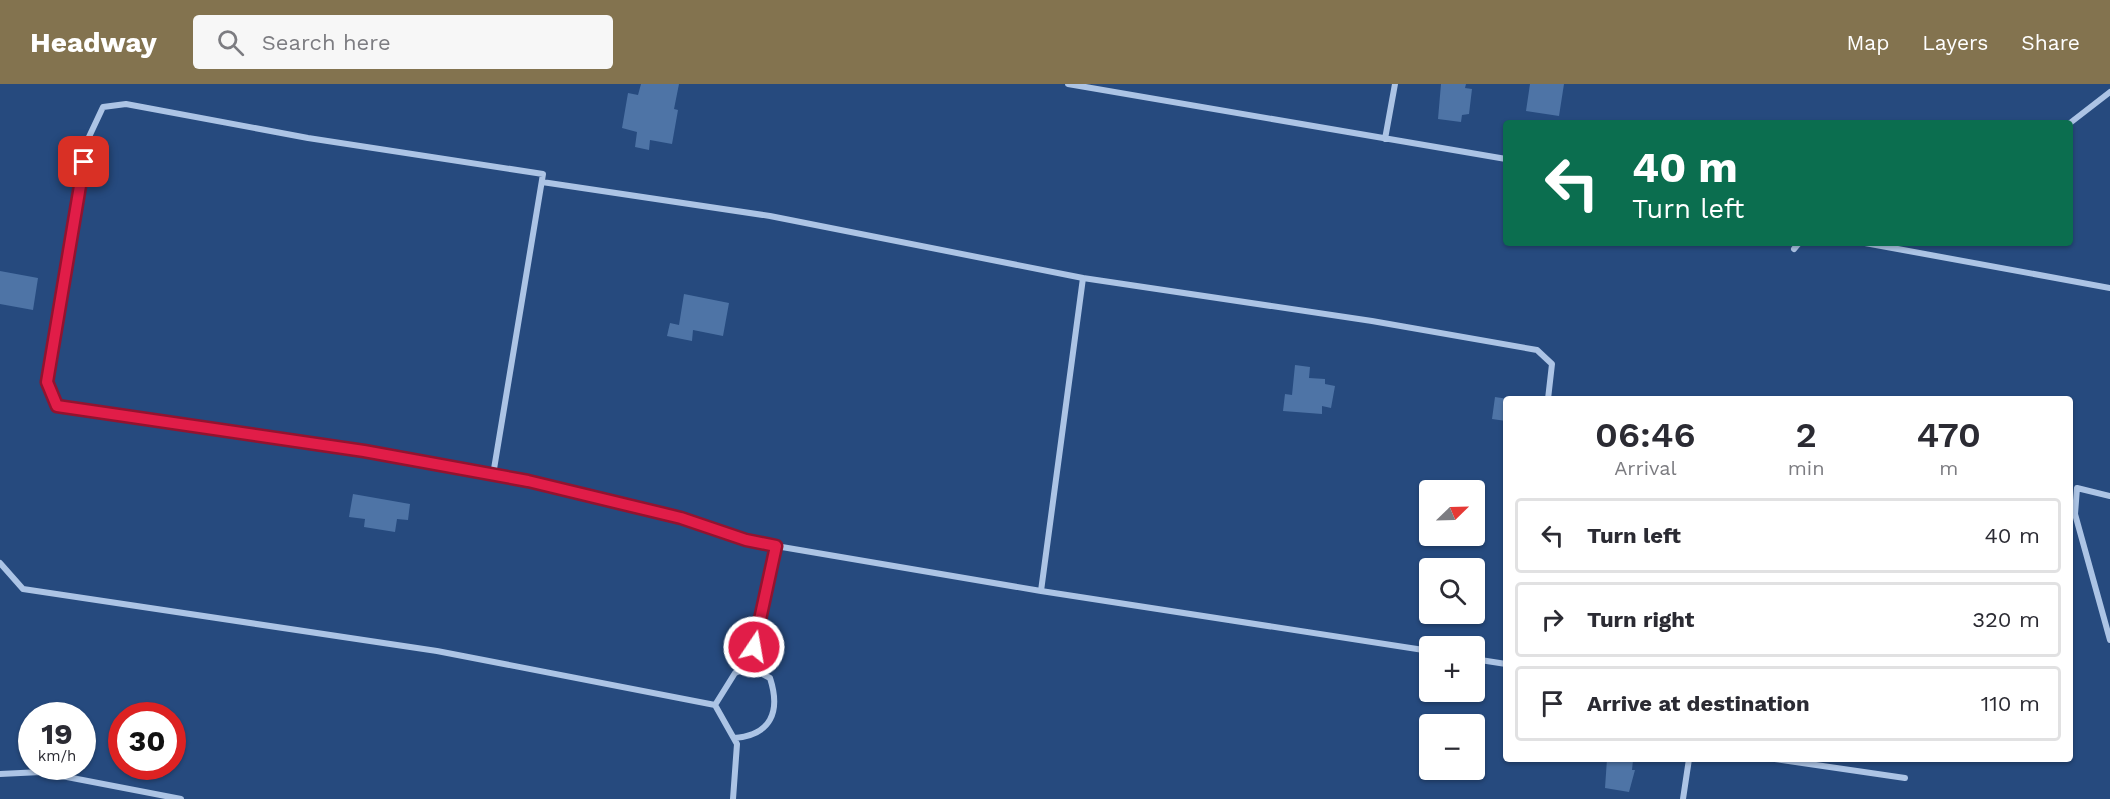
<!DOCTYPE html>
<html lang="en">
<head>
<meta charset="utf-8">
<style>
	body { margin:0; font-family:"Work Sans",sans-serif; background:#f7f7f7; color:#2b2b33; height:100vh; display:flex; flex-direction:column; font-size:22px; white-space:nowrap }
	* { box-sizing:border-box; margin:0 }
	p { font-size:20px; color:#7c7c81 }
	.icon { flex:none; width:33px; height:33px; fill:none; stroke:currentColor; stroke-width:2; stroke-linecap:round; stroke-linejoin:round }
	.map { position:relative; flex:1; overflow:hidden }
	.drawer { position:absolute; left:1503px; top:312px; width:570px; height:366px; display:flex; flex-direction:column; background:#fff; border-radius:6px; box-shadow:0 2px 4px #0004 }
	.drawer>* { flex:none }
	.top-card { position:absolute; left:1503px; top:36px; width:570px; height:126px; border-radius:6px; box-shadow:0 2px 4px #0004; background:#0b6e4f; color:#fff; overflow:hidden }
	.needle { width:39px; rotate:67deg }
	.buttons { position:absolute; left:1419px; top:396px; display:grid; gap:12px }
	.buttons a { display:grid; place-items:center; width:66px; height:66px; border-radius:6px; background:#fff; box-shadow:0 2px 4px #0004; font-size:30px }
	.speed { position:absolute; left:18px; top:618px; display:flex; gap:12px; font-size:30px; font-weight:700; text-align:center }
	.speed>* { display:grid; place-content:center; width:78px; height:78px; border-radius:50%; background:#fff; box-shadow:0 2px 4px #0004; line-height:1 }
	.speed small { font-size:15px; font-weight:400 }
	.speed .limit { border:9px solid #d22; background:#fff; color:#111 }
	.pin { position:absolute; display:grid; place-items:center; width:51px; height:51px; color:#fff; margin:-26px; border-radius:12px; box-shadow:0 3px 9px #0006 }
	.me { position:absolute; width:66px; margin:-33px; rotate:12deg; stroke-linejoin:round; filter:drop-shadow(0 0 4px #0008) }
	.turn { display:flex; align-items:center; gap:21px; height:126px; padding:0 30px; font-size:27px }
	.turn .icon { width:78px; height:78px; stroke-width:2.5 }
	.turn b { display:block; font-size:42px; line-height:51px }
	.eta { display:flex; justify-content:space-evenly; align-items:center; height:102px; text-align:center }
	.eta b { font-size:36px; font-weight:600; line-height:42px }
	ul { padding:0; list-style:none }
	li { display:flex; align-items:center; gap:18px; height:75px; margin:0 12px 9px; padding:0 18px; border:3px solid #e1e1e2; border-radius:6px }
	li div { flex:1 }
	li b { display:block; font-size:22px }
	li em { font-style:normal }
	header { display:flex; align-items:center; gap:36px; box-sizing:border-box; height:84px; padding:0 30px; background:#83734f; color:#fff }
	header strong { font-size:28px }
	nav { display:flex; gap:33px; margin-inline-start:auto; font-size:21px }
	.search { width:420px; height:54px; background:#f7f7f7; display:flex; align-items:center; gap:15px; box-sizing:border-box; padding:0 21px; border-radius:6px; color:#7c7c81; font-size:22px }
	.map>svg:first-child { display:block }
	.building { fill:#4e74a6 }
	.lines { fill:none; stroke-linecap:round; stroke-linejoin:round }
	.street { stroke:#acc4e5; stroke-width:6 }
	.route-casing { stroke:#92132f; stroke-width:15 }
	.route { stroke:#e11d48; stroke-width:10 }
</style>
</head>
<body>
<header>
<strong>Headway</strong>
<div class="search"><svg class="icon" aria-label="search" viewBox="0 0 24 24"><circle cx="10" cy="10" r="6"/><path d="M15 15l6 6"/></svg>Search here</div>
<nav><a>Map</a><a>Layers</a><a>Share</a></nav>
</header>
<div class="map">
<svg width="2110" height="715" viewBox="0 0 2110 715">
	<rect width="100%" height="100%" fill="#264a7e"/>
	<path class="building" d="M 641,0 L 679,0 L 674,25 L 678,26 L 672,60 L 650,56 L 649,66 L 635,63 L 637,48 L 622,44 L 628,9 L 638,11 Z
		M 1441,0 L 1466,0 L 1465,4 L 1472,5 L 1469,30 L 1462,31 L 1461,38 L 1438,35 Z
		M 1530,0 L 1564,0 L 1559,32 L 1526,27 Z
		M 0,187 L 38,194 L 33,226 L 0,220 Z
		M 684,210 L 729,219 L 723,252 L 693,246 L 692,257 L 667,252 L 670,239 L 679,241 Z
		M 1295,281 L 1310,283 L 1309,294 L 1325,295 L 1325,300 L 1335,302 L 1331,324 L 1322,322 L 1322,330 L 1283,327 L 1285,310 L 1292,311 Z
		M 1495,313 L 1508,315 L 1506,337 L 1492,335 Z
		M 353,410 L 410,420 L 408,436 L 397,435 L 395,448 L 364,443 L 365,435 L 349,433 Z
		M 1607,675 L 1633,676 L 1632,686 L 1635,686 L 1629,708 L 1605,704 Z"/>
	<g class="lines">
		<path class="street" d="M 1068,0 L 1506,75
			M 2070,39 L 2110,8
			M 1385,55 L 1395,0
			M 542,98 L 770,132 L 1083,194 L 1041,507 L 776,462
			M 1865,159 L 2110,204
			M 1794,165 L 1799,159
			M 1083,194 L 1372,237 L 1537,266 L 1552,280 L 1548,315
			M 493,391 L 543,90 L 308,54 L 126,20 L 103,23 L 88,55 L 47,299 L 57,322 C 213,345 371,365 526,397 C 578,407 630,420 680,434 C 713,443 743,455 776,462 L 749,583
			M 2110,412 L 2077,404 L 2075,430 L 2110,556
			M 0,479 L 23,505 L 437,567 L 715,621 L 737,660 L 733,715
			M 1041,507 L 1430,567
			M 1474,575 L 1506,580
			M 715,621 L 735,589 L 749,583 L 770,594 C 781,628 771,651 734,654
			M 1775,675 L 1905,694
			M 0,690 L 41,688 L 181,715
			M 1683,715 L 1689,675"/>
	</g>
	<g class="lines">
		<defs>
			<path id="route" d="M 84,78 L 47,298 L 57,322 L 364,367 L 528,397 L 681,434 L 746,456 L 776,462 L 754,563"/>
		</defs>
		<use href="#route" class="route-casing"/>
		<use href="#route" class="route"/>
	</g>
</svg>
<div class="buttons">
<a><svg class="needle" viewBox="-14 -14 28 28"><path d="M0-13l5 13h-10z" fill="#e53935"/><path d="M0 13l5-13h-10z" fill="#7c7c81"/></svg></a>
<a><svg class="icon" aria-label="search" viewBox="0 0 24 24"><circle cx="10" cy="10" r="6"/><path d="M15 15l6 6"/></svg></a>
<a>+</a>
<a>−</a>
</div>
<div class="speed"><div>19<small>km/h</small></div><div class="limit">30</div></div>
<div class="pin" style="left:84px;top:78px;background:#d93025"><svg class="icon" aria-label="arrive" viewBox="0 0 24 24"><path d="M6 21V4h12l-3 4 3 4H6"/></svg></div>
<svg class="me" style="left:754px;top:563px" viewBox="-20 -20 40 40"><circle r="17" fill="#e11d48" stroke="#fff" stroke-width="3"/><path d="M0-11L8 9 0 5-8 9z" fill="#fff"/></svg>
<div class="top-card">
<div class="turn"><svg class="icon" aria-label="left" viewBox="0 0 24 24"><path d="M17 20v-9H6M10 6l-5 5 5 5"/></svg><div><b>40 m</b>Turn left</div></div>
</div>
<section class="drawer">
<div class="eta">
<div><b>06:46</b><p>Arrival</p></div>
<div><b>2</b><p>min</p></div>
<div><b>470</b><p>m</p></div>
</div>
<ul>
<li><svg class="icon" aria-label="left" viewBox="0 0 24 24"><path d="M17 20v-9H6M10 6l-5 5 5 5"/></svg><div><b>Turn left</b></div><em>40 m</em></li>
<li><svg class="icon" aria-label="right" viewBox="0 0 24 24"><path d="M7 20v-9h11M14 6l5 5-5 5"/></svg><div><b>Turn right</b></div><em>320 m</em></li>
<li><svg class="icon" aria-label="arrive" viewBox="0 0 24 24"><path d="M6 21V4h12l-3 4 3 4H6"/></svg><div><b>Arrive at destination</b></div><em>110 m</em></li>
</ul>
</section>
</div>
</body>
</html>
